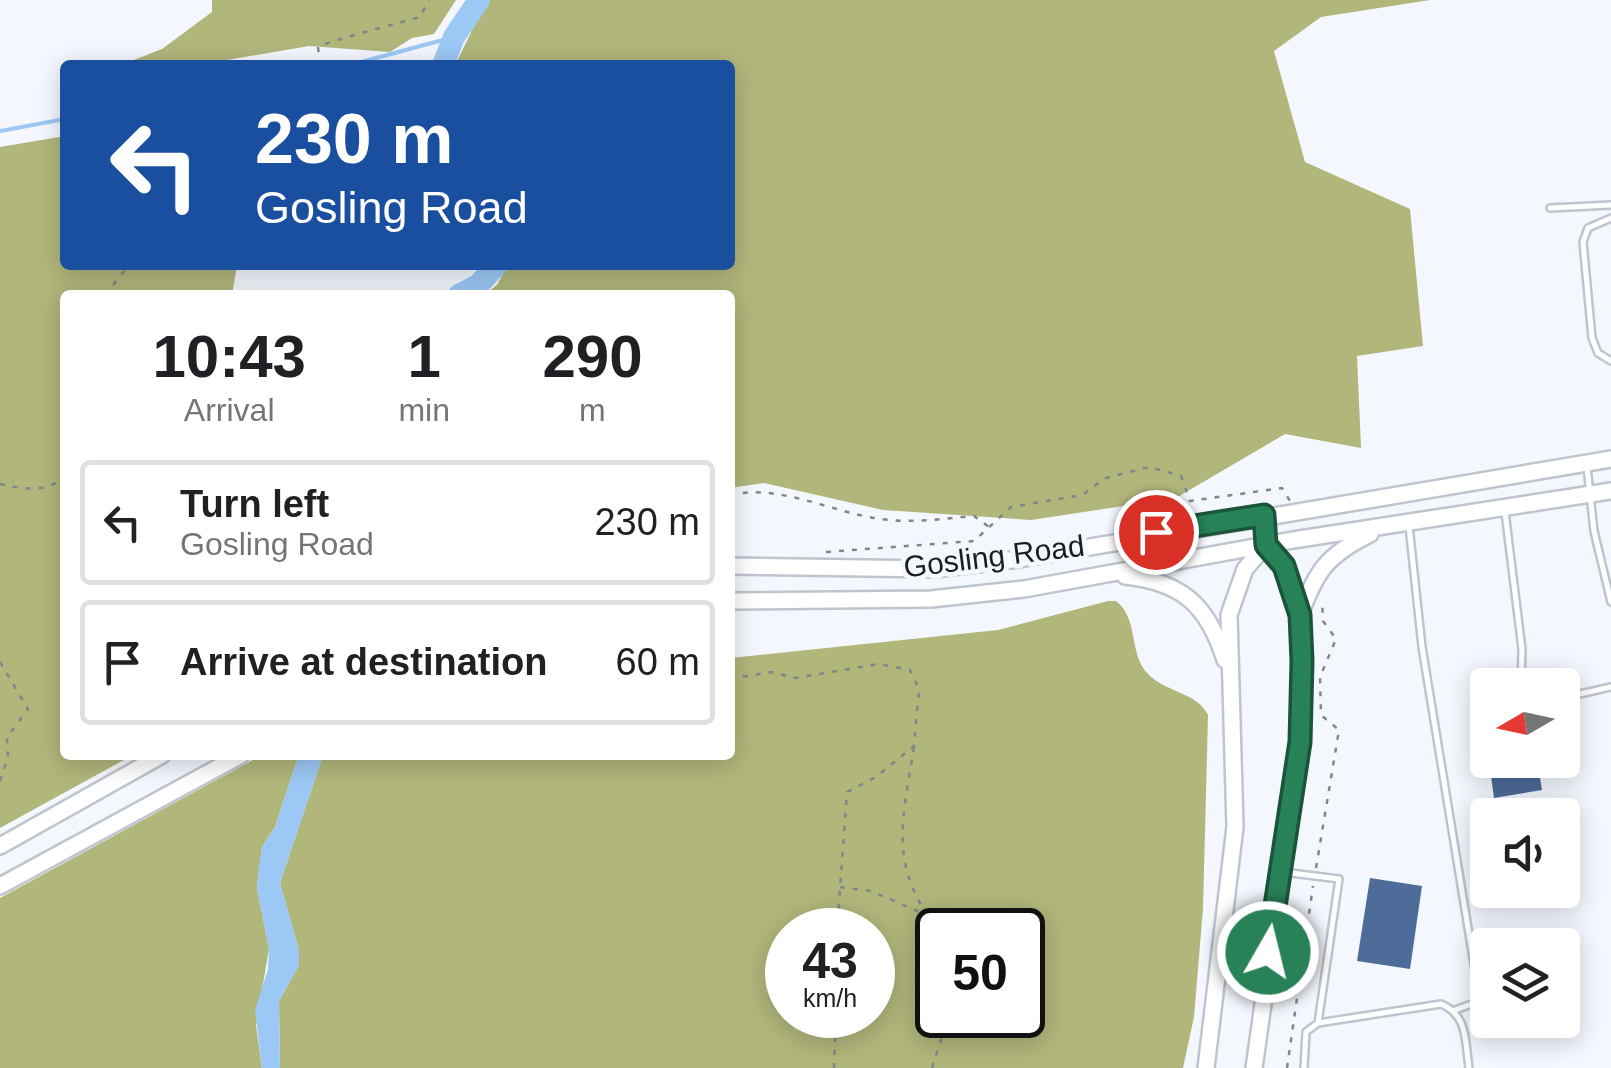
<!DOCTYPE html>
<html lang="en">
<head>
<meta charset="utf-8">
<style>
	body { margin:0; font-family:Helvetica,sans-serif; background:#f2f2f2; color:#202124; height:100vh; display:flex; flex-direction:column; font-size:38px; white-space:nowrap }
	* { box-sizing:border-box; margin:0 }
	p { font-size:32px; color:#757577 }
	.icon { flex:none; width:55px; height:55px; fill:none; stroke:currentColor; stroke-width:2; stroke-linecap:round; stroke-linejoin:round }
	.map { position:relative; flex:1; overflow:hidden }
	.panel { position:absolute; left:60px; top:290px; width:675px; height:470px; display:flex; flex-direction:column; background:#fff; border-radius:10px; box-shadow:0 5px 25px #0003 }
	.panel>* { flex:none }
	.top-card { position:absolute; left:60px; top:60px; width:675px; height:210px; border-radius:10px; box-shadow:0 5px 25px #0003; background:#1a4fa0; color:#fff; overflow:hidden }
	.needle { width:65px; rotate:261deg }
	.controls { position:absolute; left:1470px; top:668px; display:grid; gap:20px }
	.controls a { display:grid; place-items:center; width:110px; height:110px; border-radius:10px; background:#fff; box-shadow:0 5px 25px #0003; font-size:50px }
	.speed { position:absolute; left:765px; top:908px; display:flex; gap:20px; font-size:50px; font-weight:700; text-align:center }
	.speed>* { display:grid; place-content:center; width:130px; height:130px; border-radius:50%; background:#fff; box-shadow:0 5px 25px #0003; line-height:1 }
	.speed small { font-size:25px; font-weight:400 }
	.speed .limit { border:5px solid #111; border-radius:15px; background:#fff; color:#111 }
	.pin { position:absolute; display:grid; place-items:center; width:85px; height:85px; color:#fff; margin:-42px; border:5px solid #fff; border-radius:50%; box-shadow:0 2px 10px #0007 }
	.me { position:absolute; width:110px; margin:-55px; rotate:8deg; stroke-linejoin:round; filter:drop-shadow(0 0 8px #0008) }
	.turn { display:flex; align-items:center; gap:35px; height:210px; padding:0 30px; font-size:45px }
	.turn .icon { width:130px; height:130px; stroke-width:2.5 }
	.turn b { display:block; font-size:70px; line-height:85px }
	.eta { display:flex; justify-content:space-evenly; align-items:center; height:170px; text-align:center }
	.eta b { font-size:60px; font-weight:700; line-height:70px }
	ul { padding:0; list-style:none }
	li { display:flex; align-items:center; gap:30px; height:125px; margin:0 20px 15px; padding:0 10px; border:5px solid #e0e0e0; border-radius:10px }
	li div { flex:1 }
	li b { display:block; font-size:38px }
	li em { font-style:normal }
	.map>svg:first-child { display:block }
	.forest { fill:#b1b67b; fill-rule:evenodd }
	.water { fill:#9cc8f5 }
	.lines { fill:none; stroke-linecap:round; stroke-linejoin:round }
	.stream { stroke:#9cc8f5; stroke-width:4 }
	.river { stroke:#9cc8f5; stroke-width:22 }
	.building { fill:#4d6c99 }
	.service-casing { stroke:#bec5ce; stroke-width:10 }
	.secondary-casing { stroke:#bec5ce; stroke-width:20 }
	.path { stroke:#82858a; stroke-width:2.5; stroke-dasharray:5 8; stroke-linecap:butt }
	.service { stroke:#fff; stroke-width:5 }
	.secondary { stroke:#fff; stroke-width:15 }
	.route-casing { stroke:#1a5439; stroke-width:25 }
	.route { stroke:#288258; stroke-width:18 }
	.labels { text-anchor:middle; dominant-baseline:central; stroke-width:10; stroke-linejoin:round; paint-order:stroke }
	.street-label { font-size:30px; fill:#1b1e21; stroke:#f4f8fe }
</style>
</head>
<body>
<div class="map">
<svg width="1611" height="1068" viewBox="0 0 1611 1068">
	<rect width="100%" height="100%" fill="#f4f8fe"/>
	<path class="forest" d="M 212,0 L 456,0 L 434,34 L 412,38 L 390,52 L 309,46 L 198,65 L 121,65 L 162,49 L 212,12 Z
		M 487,0 L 1430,0 L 1321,17 L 1274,51 L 1305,162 L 1410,209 L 1423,346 L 1357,356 L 1361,448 L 1285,434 L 1176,498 L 1031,520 L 883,510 L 764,483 L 730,488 L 730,295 L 484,295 L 497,285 L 508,265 L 730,265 L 730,65 L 455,65 Z
		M 65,136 L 65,265 L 237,265 L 232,295 L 65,295 L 65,755 L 133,755 L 0,828 L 0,147 Z
		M 1108,601 L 1116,601 C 1139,618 1128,653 1148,674 C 1165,692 1198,693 1208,715 L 1203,909 L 1194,1017 L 1183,1068 L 280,1068 L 279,1001 L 299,965 L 299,950 L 280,883 L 323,755 L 730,755 L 730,658 L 998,630 ZM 788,930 L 872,930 L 872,1015 L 788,1015 ZM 938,930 L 1022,930 L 1022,1015 L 938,1015 Z
		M 262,755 L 299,755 L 275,827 L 262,847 L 257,887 L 269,949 L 256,1025 L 262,1068 L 0,1068 L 0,898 Z"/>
	<path class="water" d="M 299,755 L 323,755 L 280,883 L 299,950 L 299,965 L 279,1001 L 280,1068 L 262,1068 L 255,1010 L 268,969 L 269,949 L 257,887 L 259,866 L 262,847 L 275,827 Z"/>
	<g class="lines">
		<path class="stream" d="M 350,65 L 454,37
			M 0,131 L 65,119"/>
		<path class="river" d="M 443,65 L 454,37 L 479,0
			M 459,295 L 478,285 L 497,265"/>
	</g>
	<path class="building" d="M 1497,760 L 1537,760 L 1542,790 L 1494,798 L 1489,761 Z
		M 1370,878 L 1422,886 L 1410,969 L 1357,961 Z"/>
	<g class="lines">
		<defs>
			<path id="service" d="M 1550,208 L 1611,205
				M 1611,218 L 1588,228 L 1583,242 L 1592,338 L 1598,353 L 1611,361
				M 1587,467 L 1594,531 L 1611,602
				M 1505,512 L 1522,649 L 1521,685
				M 1409,526 L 1422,647 L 1480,1001 L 1455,1010
				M 1562,698 L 1611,687
				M 1283,872 L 1339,879 L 1318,1023
				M 1304,1068 L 1306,1032 L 1318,1023 L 1441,1004 C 1468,1015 1465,1041 1469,1068"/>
			<path id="secondary" d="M 730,566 L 935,569 L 1019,559 L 1611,459
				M 1125,576 C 1183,582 1208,606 1225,660
				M 730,601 L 931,599 L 1024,589 L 1293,540 L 1611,491
				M 1300,615 C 1316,571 1327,555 1370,534
				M 0,846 L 162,755
				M 0,886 L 241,755
				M 1206,1068 L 1235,827 L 1229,615 L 1245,569 L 1266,545
				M 1254,1068 L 1300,742 L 1302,661 L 1300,615 L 1284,566 L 1266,545 L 1264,515"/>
		</defs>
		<use href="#service" class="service-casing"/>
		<use href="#secondary" class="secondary-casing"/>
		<path class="path" d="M 320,65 L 318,47 C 325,42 403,22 420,17 L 429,0
			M 105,295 L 129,265
			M 0,484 C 22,489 49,494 65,475
			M 730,495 C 778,484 827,510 874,518 C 908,524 941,519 974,516 L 989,527
			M 826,552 L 974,541 L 1011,507 L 1082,495 L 1106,478 L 1149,467 L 1181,476 L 1190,501 L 1282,488 L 1290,501
			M 0,662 L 28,709 L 7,737 L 8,757 L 0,781
			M 730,679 L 771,672 L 795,678 L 879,664 L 910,670 L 919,689 L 914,746 L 876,777 L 847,792 L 837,930
			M 914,747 C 902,824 888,864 938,931
			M 1316,868 L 1339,730 L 1321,715 L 1320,677 L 1336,639 L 1323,621 L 1322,600
			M 840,887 L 871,891 L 922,913
			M 834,1068 L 836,1015
			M 932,1068 L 949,1015
			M 1287,1068 L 1313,886"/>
		<use href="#service" class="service"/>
		<use href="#secondary" class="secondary"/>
	</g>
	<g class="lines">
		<defs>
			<path id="route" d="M 1156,532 L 1264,515 L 1266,545 L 1284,566 L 1300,615 L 1302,661 L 1300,742 L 1268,952"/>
		</defs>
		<use href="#route" class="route-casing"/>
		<use href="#route" class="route"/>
	</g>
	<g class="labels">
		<g class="street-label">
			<text transform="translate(994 556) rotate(-7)">Gosling Road</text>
		</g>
	</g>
</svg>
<div class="controls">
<a><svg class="needle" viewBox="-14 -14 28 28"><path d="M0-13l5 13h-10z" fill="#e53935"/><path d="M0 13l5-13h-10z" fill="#757577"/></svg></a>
<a><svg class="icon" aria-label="sound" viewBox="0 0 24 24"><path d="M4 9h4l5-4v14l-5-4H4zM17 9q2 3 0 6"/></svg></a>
<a><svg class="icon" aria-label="layers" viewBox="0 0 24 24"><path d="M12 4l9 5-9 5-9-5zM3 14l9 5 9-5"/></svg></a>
</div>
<div class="speed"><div>43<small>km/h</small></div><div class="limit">50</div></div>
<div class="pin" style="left:1156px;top:532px;background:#d93025"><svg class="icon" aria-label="arrive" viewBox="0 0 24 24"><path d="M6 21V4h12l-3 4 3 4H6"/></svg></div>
<svg class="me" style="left:1268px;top:952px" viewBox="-20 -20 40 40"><circle r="17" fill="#288258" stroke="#fff" stroke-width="3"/><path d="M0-11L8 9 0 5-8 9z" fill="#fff"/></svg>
<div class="top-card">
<div class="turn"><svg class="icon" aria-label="left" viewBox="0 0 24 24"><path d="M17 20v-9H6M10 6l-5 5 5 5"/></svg><div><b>230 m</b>Gosling Road</div></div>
</div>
<section class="panel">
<div class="eta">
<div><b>10:43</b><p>Arrival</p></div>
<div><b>1</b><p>min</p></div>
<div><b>290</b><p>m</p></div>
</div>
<ul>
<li><svg class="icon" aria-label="left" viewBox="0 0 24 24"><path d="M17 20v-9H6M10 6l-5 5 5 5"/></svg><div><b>Turn left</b><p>Gosling Road</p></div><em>230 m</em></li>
<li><svg class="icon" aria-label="arrive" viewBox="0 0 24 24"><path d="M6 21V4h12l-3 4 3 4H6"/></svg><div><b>Arrive at destination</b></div><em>60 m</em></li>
</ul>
</section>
</div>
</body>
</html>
